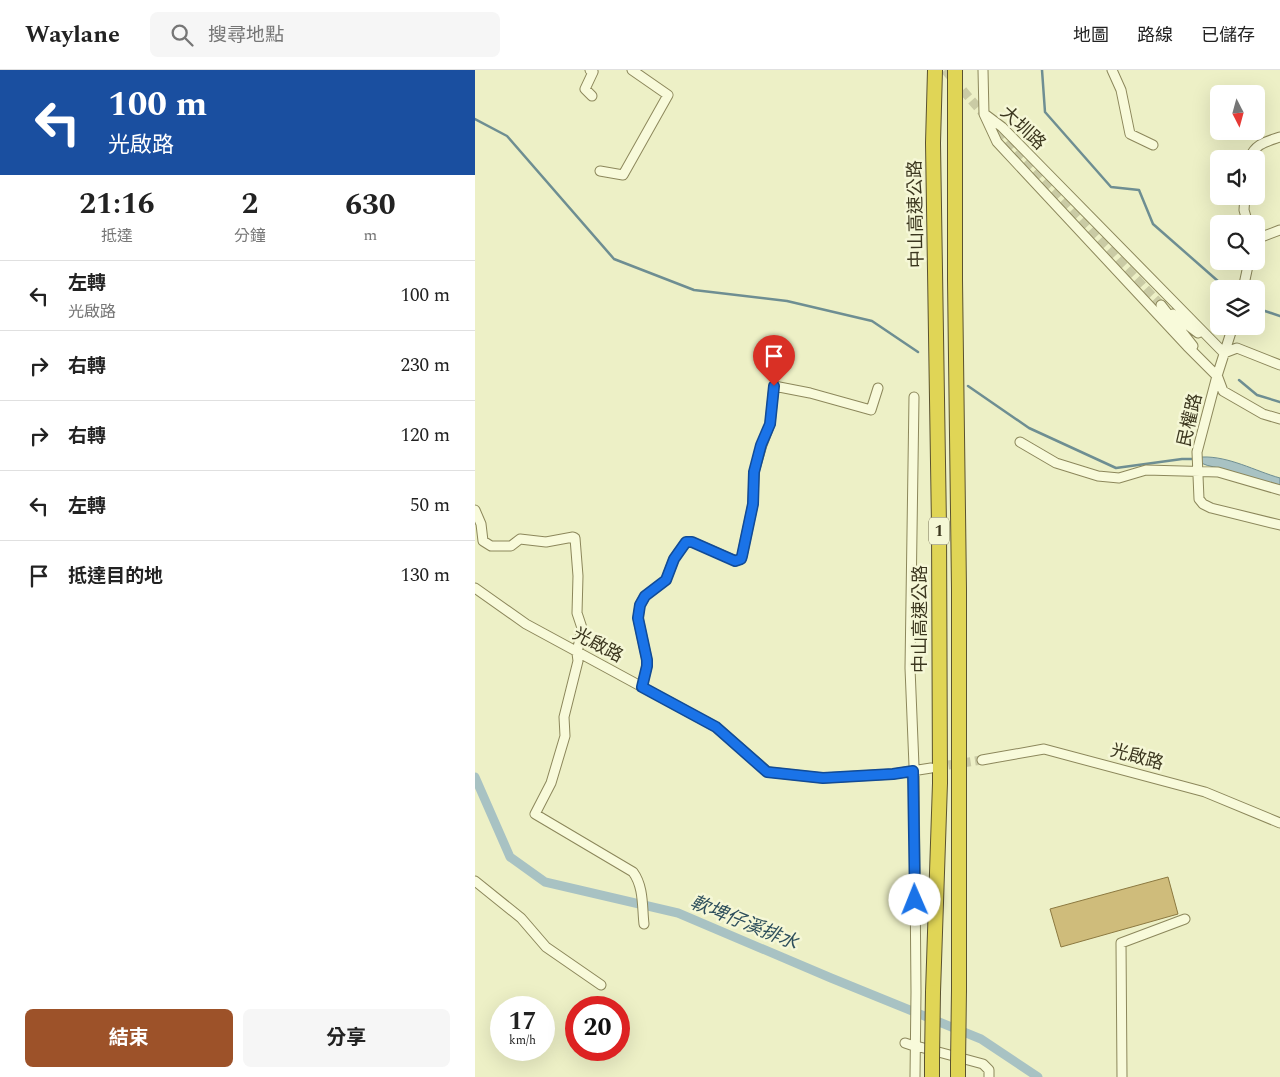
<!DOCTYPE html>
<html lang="zh-TW">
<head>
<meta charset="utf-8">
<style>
	body { margin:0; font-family:Spectral,"Noto Sans TC",serif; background:#f6f6f6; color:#222; height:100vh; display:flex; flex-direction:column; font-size:19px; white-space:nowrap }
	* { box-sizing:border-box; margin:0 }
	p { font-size:16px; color:#767676 }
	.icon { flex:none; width:28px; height:28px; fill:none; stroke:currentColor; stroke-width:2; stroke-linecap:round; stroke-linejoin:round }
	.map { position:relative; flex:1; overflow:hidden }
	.panel { display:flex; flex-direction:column; background:#fff; width:475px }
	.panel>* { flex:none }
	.hud { background:#1a4fa0; color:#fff; overflow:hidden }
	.needle { width:32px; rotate:174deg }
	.fabs { position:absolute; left:735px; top:15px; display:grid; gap:10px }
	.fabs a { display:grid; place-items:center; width:55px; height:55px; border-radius:8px; background:#fff; box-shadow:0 5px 20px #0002; font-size:25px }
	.speed { position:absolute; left:15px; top:926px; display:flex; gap:10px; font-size:25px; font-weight:700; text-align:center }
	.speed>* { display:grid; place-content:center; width:65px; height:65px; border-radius:50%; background:#fff; box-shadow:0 5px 20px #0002; line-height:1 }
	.speed small { font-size:12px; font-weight:400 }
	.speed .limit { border:8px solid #d22; background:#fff; color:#111 }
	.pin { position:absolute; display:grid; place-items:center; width:42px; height:42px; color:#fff; margin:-51px -21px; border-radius:50% 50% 50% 0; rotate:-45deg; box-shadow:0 0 5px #0007 }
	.pin .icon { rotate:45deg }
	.me { position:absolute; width:55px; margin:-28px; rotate:359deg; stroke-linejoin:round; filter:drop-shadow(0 0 4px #0008) }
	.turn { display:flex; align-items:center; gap:18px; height:105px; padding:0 25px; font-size:22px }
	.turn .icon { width:65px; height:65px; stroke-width:2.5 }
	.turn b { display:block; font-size:35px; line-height:42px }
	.eta { display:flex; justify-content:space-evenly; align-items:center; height:85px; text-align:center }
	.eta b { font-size:30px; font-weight:700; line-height:35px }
	.button { display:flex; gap:10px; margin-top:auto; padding:10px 25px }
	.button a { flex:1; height:58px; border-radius:8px; background:#9d5229; color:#fff; font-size:20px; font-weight:700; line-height:58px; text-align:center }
	.button a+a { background:#f6f6f6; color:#222 }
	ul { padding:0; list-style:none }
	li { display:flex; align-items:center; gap:15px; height:70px; padding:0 25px; border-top:1px solid #e0e0e0 }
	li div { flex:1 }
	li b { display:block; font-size:19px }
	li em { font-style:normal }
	header { display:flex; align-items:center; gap:30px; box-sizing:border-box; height:70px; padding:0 25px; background:#fff; border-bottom:1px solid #e0e0e0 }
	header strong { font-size:24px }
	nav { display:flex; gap:28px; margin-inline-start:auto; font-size:18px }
	.search { width:350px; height:45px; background:#f6f6f6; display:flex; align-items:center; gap:12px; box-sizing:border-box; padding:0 18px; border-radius:8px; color:#767676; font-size:19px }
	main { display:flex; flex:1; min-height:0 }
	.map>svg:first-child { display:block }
	.water { fill:#a8c2c3; stroke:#6e8e92 }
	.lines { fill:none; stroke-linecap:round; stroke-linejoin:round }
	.stream { stroke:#6e8e92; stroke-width:2.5 }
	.canal { stroke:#a8c2c3; stroke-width:9 }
	.building { fill:#cfbc7b; stroke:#8c7940 }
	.minor-tunnel { stroke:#cacba5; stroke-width:9; stroke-dasharray:9 4.5; stroke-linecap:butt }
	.minor-casing { stroke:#8c875b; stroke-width:11 }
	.highway-casing { stroke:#5a522f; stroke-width:16 }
	.minor { stroke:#f8fada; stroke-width:9 }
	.highway { stroke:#e0d556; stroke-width:14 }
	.highway-bridge-casing { stroke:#5a522f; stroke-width:16; stroke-linecap:butt }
	.highway-bridge { stroke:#e0d556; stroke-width:14 }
	.route-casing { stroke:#114b97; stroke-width:12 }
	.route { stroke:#1a73e8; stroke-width:9 }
	.labels { text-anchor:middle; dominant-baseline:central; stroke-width:5; stroke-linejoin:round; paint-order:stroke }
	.shield { fill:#f5f7d6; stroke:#747156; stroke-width:1 }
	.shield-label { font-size:16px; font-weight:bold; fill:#3c371f }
	.street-label { font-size:18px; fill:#3c371f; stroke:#f5f7d6 }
	.water-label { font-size:19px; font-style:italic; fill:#2e4f5c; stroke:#f5f7d6 }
</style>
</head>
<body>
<header>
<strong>Waylane</strong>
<div class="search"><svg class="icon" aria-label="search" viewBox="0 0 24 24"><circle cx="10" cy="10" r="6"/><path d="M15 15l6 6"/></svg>搜尋地點</div>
<nav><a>地圖</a><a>路線</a><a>已儲存</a></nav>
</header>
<main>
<section class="panel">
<div class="hud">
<div class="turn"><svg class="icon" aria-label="left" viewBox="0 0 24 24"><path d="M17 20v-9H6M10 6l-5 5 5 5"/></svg><div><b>100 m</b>光啟路</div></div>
</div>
<div class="eta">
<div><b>21:16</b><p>抵達</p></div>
<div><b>2</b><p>分鐘</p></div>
<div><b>630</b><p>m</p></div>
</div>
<ul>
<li><svg class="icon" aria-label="left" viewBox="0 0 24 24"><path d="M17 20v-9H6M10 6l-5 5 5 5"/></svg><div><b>左轉</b><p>光啟路</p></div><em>100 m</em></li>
<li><svg class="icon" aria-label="right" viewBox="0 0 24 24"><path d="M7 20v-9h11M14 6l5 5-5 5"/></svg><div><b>右轉</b></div><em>230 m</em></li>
<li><svg class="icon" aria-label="right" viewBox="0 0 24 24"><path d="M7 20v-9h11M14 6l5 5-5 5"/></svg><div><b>右轉</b></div><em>120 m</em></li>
<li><svg class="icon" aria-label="left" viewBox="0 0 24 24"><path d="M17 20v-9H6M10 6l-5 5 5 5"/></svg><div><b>左轉</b></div><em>50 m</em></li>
<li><svg class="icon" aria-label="arrive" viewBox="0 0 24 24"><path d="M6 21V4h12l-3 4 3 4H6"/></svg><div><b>抵達目的地</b></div><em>130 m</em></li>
</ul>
<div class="button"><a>結束</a><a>分享</a></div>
</section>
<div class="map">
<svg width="805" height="1007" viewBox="0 0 805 1007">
	<rect width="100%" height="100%" fill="#edf0c6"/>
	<path class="water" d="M 727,387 C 754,386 780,401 805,408 L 805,417 C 787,412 770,405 752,400 C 743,397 734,397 726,393 L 725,389 Z"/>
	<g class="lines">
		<path class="stream" d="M 567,0 L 570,42 L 636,117 L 664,120 L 678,154 L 752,219
			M 0,49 L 32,66 L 139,189 L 219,220 L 312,231 L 397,251 L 443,282
			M 781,238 L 805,246
			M 764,310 L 782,325 L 805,332
			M 493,316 L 554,358 L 641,398 L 707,389 L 720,389"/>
		<path class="canal" d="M 0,707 L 35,787 L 70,812 L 203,843 L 356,908 L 506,969 L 563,1007"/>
	</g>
	<path class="building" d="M 693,807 L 703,844 L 586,877 L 575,839 Z"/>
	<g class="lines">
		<path class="minor-tunnel" d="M 470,0 L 533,72 L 686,235
			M 460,697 L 507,690"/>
		<defs>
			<path id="minor" d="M 115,0 L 118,2 L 110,19 L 117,26
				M 508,0 L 509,44 L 522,72 L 712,276 L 742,306
				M 637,0 L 646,20 L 655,64 L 678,75
				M 511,45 L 527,57 L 749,283
				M 774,89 C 780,74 790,72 805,67
				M 125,101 L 148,105 L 193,25 L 157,0
				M 770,126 L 769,140 L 773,154
				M 781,169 L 805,160
				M 768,219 L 774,191
				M 686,235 L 718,276
				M 698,244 L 723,263
				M 758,256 L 742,306 L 722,382 L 724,429 L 728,434 L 736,438 L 805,455
				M 749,283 L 762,278 L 805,295
				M 742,305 L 748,321 L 788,344 L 805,349
				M 439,327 L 435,598 L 439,696 L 441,922 L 440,1007
				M 545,372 L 581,393 L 623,406 L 644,408 L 671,400 L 743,402 L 805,420
				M 0,440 L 6,454 L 8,471 L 16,476 L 36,476 L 45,469 L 71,472 L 98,467 L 100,468 L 103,506 L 102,543 L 107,558 L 102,583 L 103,591 L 89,647 L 90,666 L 76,713 L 60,744 L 158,802 C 169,817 167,837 169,854
				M 0,518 L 51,554 L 241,657 L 293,702 L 348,708 L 418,704 L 456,698
				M 167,617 L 172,596 L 172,590 L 163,548 L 165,535 L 170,526 L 191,510 L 199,489 L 211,472 L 217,472 L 261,491 L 266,489 L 267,486 L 278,434 L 279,402 L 287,375 L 295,354 L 299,316 L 335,323 L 396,340 L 403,318
				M 507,690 L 569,679 L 730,722 L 805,753
				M 0,811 L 46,848 L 71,877 L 126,915
				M 430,973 L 436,975
				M 445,977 L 508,994 L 514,1000 L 514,1007
				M 647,1007 L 646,873 L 710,849"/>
			<path id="highway" d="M 480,0 L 480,210 L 484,519 L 484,920
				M 458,922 L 465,713 L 464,456 L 458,73 L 460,0
				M 457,1007 L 457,990
				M 483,1007 L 483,994"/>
		</defs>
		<use href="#minor" class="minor-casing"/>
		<use href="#highway" class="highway-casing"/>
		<use href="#minor" class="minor"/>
		<use href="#highway" class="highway"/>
		<defs>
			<path id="highway-bridge" d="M 457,990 L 458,922
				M 483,994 L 484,920"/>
		</defs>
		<use href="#highway-bridge" class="highway-bridge-casing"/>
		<use href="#highway-bridge" class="highway-bridge"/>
	</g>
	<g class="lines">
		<defs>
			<path id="route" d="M 299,316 L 295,354 L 286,375 L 279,402 L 278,434 L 267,486 L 266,489 L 260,491 L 217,472 L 211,472 L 199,489 L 191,510 L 170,526 L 165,535 L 163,548 L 172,590 L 172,596 L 167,617 L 241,657 L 292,702 L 348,708 L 418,704 L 438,701 L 440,830"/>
		</defs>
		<use href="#route" class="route-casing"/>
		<use href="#route" class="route"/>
	</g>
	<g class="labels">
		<rect class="shield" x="454" y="447.5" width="20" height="27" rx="4"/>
		<g class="shield-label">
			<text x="464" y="461">1</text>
		</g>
		<g class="street-label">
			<text transform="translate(548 58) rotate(43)">大圳路</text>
			<text transform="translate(441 144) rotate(-91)">中山高速公路</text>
			<text transform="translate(715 350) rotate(-77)">民權路</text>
			<text transform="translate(445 549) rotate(-90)">中山高速公路</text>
			<text transform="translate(123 575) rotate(28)">光啟路</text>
			<text transform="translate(662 687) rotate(15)">光啟路</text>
		</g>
		<g class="water-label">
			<text transform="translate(269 853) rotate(22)">軟埤仔溪排水</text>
		</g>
	</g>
</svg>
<div class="fabs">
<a><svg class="needle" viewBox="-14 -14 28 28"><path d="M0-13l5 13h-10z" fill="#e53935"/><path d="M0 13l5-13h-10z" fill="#767676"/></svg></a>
<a><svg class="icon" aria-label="sound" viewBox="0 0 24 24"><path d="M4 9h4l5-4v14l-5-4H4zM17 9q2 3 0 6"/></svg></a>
<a><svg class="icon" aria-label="search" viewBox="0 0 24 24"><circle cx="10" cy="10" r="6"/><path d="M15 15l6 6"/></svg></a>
<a><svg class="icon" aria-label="layers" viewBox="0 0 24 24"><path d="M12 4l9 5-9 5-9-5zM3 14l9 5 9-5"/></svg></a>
</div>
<div class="speed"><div>17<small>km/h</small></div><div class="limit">20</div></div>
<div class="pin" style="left:299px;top:316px;background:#d93025"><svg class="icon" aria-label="arrive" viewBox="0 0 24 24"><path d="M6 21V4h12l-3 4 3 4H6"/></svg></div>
<svg class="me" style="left:440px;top:830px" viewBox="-20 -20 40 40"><circle r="19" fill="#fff"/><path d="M0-13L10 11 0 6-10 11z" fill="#1a73e8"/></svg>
</div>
</main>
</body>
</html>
